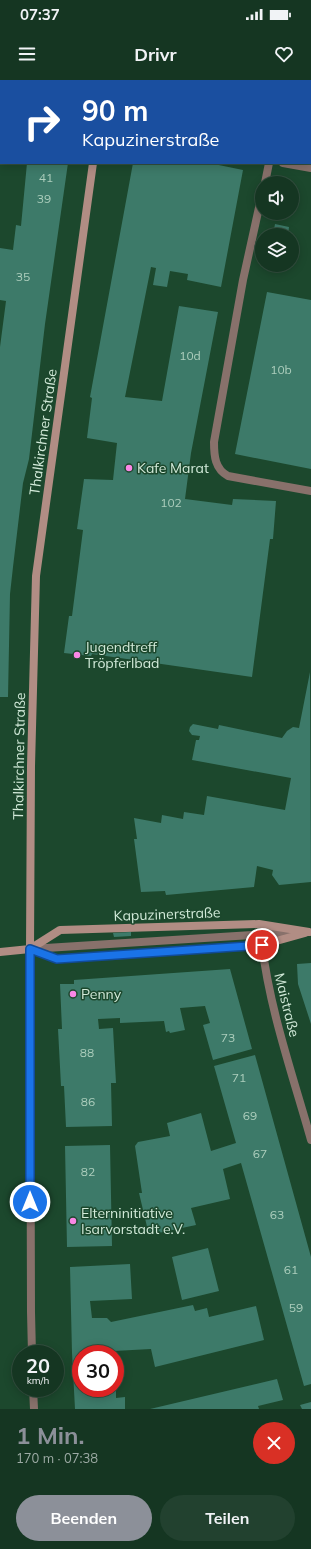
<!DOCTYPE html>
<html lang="de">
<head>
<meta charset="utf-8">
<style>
	body { margin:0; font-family:Mulish,sans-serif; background:#22412f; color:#f1f3f6; height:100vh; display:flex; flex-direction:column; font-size:15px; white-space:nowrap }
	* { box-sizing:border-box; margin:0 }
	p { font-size:13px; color:#9daba5 }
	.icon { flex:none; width:22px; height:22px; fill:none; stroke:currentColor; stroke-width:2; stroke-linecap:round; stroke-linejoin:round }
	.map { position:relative; height:1329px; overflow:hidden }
	.sheet { display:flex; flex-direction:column; background:#153622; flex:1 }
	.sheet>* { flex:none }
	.top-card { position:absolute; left:0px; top:0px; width:311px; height:84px; box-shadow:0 2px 10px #0003,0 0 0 1px #345040; background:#1a4fa0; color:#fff; overflow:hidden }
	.controls { position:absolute; left:255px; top:96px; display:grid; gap:8px }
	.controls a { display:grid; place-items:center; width:44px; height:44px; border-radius:50%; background:#153622; box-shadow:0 2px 10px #0003,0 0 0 1px #345040; font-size:20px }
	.speed { position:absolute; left:12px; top:1265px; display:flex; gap:8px; font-size:20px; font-weight:700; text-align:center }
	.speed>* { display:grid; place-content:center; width:52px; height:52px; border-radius:50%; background:#153622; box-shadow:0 2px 10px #0003,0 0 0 1px #345040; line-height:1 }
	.speed small { font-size:10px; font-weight:400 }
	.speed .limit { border:6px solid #d22; background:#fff; color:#111 }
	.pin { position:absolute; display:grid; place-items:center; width:34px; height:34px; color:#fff; margin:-17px; border:2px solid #fff; border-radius:50%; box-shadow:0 1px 4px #0007 }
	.me { position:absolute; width:44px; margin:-22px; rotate:0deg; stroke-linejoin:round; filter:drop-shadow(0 0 3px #0008) }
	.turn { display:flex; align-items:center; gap:14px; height:84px; padding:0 16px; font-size:18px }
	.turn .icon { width:52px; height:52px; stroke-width:2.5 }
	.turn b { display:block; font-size:28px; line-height:34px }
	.round { display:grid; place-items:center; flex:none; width:42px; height:42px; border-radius:21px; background:#22412f }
	.overview { display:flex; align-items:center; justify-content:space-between; height:68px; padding:0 16px }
	h1 { font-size:24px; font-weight:700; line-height:30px; color:#8c9099 }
	.button { display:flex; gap:8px; margin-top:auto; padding:8px 16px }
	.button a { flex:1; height:46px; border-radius:24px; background:#8c9099; color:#fff; font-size:16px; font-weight:700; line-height:46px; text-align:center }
	.button a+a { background:#22412f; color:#f1f3f6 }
	.status { display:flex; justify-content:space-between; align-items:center; height:28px; padding:0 20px; background:#153622; direction:ltr }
	.status svg { height:11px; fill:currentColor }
	header { display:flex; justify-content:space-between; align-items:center; height:52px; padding:0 16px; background:#153622; font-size:18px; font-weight:700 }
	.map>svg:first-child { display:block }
	.building { fill:#3d7a69 }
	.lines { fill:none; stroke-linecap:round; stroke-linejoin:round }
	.lane { stroke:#88716b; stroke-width:8 }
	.street { stroke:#88716b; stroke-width:8 }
	.secondary { stroke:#b18d84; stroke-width:8 }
	.route-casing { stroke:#114b97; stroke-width:10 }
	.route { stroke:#1a73e8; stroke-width:7 }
	.poi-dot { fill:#fa87e6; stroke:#1c482d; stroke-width:1.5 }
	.labels { text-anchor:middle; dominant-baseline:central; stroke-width:3; stroke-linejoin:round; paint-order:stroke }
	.number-label { font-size:12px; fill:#adcebd }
	.street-label { font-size:14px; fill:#d2ead9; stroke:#1c482d }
	.poi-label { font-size:14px; fill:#d2ead9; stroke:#1c482d; text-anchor:start }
</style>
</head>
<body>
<div class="status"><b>07:37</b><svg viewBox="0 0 49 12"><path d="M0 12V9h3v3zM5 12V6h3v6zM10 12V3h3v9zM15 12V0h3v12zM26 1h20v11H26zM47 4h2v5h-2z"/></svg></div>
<header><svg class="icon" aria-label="menu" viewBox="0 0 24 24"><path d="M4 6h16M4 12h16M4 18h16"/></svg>Drivr<svg class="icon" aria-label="heart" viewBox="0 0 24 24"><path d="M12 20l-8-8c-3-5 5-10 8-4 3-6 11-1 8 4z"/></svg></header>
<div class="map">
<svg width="311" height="1329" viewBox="0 0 311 1329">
	<rect width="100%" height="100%" fill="#1c482d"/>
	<path class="building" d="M 27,83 L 68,83 L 45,244 L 29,379 L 23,403 L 13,487 L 10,514 L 8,617 L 0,617 L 0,267 L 6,221 L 0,220 L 0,168 L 13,170 L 16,145 L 21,146 Z
		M 133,83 L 209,83 L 243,90 L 221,207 L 187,200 L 188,194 L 170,191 L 167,207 L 153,205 L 156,188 L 151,187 L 125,317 L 162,321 L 179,226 L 218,232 L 191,373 L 185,419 L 232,425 L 233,419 L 276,421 L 273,459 L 270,459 L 252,597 L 92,574 L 91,576 L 64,573 L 69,536 L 72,536 L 83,450 L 77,449 L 84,399 L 113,400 L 117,363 L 87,358 L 92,318 L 90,317 Z
		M 275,144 L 289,147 L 288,155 L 273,155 Z
		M 267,212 L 311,220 L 311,389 L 235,374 Z
		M 310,592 L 311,802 L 279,805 L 272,795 L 273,790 L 257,786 L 254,807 L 166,815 L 165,811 L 141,812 L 134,759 L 137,759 L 134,738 L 161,743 L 162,735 L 183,739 L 184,732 L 204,735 L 207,716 L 285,730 L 291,698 L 192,680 L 196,660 L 199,660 L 200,656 L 192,655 L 189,651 L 190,647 L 193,644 L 218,649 L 219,645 L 282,658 L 287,651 L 293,647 L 299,648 Z
		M 131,852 L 131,856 L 114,857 L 113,853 Z
		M 311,883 L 311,944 L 298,904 L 297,884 Z
		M 230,889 L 252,969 L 213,980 L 203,945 L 210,943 L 205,926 L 180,928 L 185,950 L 170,953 L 169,951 L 166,952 L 164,941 L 120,943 L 120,938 L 98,939 L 99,949 L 113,948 L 116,1003 L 111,1003 L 112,1046 L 66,1047 L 64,1006 L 61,1006 L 58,949 L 62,949 L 60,904 L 74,904 L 74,900 Z
		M 255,975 L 311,1177 L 311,1304 L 304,1306 L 241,1083 L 223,1089 L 230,1119 L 191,1128 L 196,1145 L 149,1155 L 139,1113 L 142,1113 L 135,1066 L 138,1062 L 170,1056 L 167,1043 L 201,1033 L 211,1071 L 236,1063 L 214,986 Z
		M 110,1065 L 112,1166 L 67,1167 L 65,1066 Z
		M 208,1168 L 219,1211 L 182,1220 L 172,1177 Z
		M 130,1184 L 132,1219 L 90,1221 L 92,1238 L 107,1238 L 111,1242 L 193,1225 L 195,1231 L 207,1228 L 209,1237 L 256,1226 L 264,1260 L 155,1287 L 151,1269 L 114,1271 L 115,1274 L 81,1274 L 81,1308 L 116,1308 L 116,1318 L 125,1317 L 125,1329 L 75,1329 L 72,1273 L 70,1187 Z
		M 277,1299 L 283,1320 L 258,1326 L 259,1329 L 150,1329 Z
		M 311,1322 L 311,1329 L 302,1329 L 300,1325 Z"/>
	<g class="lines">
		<path class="lane" d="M 283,83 L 311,88
			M 265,103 L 269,83
			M 262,114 L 243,200 L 214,362 C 214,376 215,389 228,396 L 311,411
			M 30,869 L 300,852"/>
		<path class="street" d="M 262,865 C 270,931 293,996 311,1060
			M 30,869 L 31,1232 L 32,1274
			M 33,1308 L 34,1329"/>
		<path class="secondary" d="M 110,1 L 111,0
			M 30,869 L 31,686 L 36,496 L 93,83
			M 30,869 L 57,879 L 262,865 L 305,853
			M 0,872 L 30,869 L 60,850 L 259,844 L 309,852"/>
	</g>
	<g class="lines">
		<defs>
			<path id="route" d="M 30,1122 L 30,869 L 57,879 L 262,865"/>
		</defs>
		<use href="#route" class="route-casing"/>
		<use href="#route" class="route"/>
	</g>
	<g class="poi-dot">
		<circle cx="129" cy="388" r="4"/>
		<circle cx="77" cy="575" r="4"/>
		<circle cx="73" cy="914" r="4"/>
		<circle cx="73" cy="1141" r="4"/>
	</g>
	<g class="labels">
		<g class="number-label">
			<text x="46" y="97">41</text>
			<text x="44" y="118">39</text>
			<text x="23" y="196">35</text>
			<text x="190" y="275">10d</text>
			<text x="281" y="289">10b</text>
			<text x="171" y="422">102</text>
			<text x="228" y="957">73</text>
			<text x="87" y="972">88</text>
			<text x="239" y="997">71</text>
			<text x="88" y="1021">86</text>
			<text x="250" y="1035">69</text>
			<text x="260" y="1073">67</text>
			<text x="88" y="1091">82</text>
			<text x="277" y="1134">63</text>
			<text x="291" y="1189">61</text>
			<text x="296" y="1227">59</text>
		</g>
		<g class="street-label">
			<text transform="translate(43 352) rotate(-82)">Thalkirchner Straße</text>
			<text transform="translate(19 676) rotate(-89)">Thalkirchner Straße</text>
			<text transform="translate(167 834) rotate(-2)">Kapuzinerstraße</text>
			<text transform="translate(287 925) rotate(76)">Maistraße</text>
		</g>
		<g class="poi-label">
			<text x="137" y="388">Kafe Marat</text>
			<text x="85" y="567">Jugendtreff<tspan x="85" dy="16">Tröpferlbad</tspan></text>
			<text x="81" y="914">Penny</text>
			<text x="81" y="1133">Elterninitiative<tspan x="81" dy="16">Isarvorstadt e.V.</tspan></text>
		</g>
	</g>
</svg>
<div class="controls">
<a><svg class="icon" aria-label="sound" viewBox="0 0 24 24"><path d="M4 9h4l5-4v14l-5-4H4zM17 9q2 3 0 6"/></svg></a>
<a><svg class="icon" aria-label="layers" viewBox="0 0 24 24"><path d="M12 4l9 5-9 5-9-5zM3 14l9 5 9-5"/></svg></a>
</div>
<div class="speed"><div>20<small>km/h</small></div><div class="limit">30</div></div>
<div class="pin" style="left:262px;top:865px;background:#d93025"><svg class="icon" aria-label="arrive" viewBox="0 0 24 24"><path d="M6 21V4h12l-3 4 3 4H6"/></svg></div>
<svg class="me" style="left:30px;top:1122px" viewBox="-20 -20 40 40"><circle r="17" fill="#1a73e8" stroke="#fff" stroke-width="3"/><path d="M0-11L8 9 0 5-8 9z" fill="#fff"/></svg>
<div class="top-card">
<div class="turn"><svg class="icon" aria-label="right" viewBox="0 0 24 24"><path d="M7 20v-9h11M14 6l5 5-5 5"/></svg><div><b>90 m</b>Kapuzinerstraße</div></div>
</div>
</div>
<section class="sheet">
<div class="overview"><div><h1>1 Min.</h1><p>170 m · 07:38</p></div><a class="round" style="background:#d93025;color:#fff"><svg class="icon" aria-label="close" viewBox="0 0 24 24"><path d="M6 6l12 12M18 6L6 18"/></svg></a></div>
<div class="button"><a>Beenden</a><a>Teilen</a></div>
</section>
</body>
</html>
